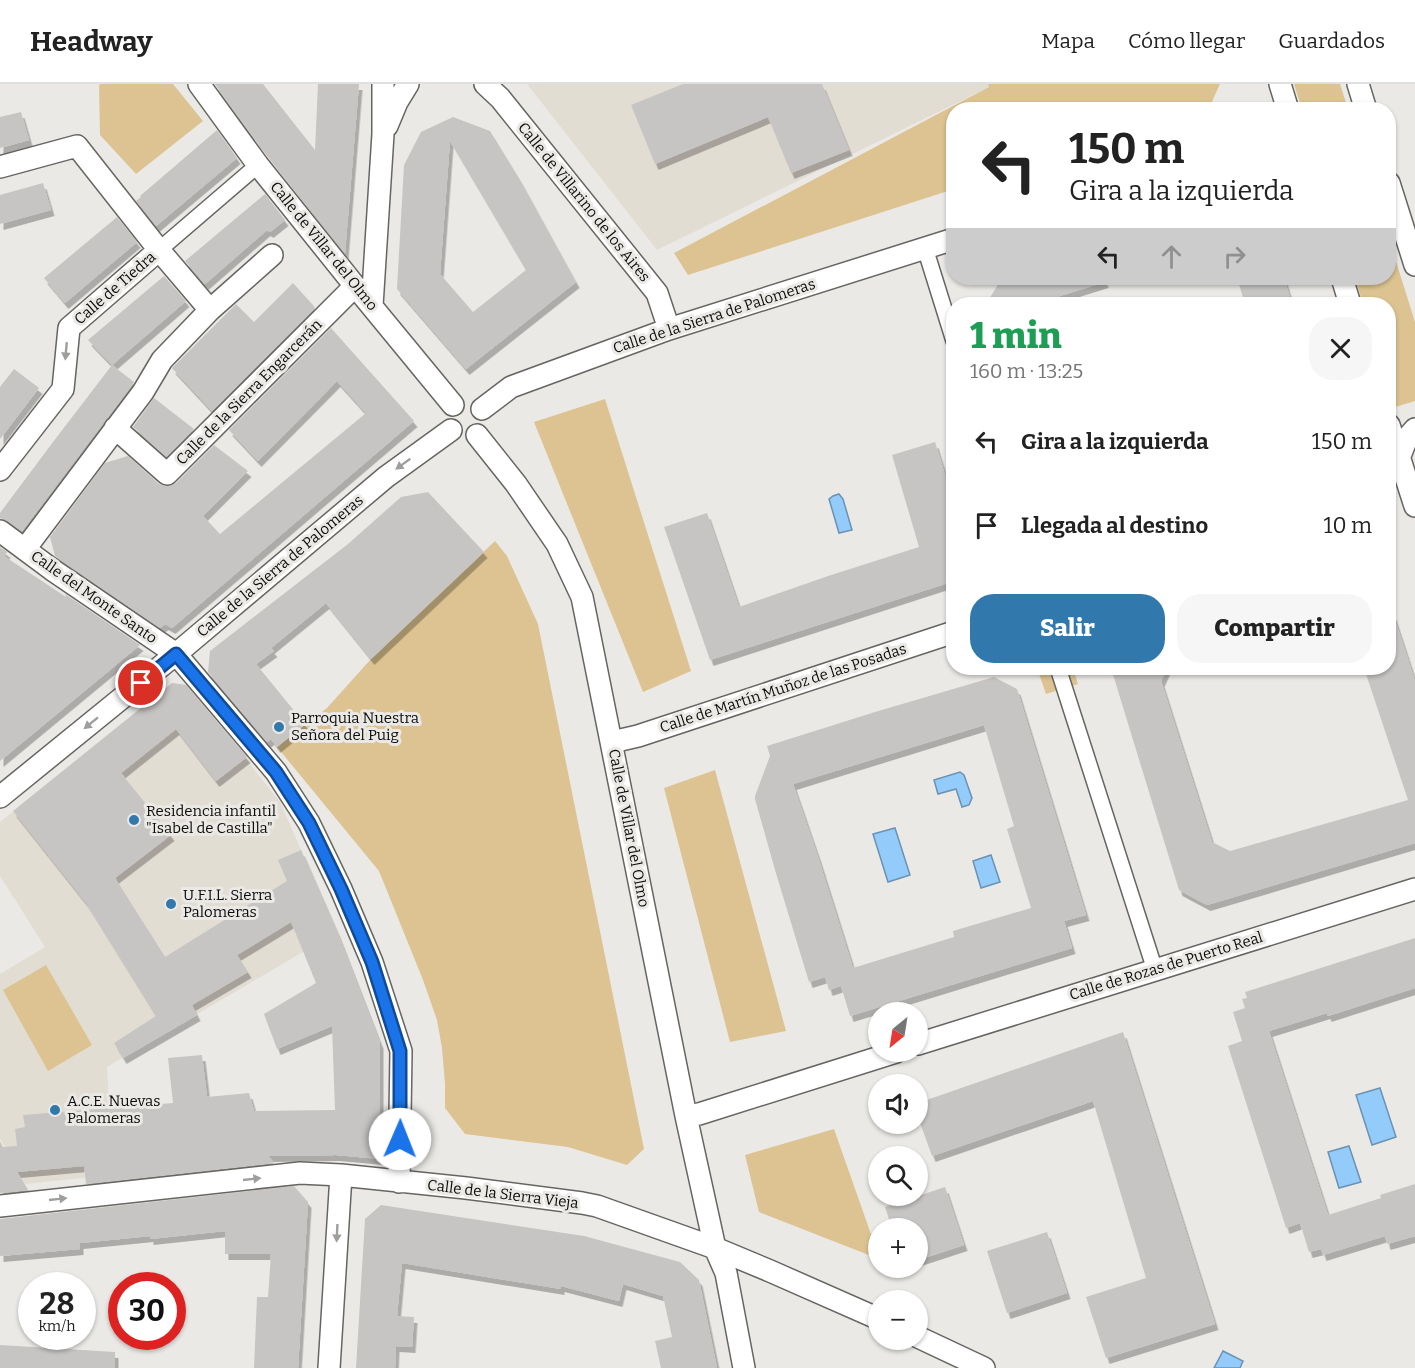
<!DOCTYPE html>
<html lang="es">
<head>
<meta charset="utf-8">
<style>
	body { margin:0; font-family:Bitter,serif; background:#f6f6f6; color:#222; height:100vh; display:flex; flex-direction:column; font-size:22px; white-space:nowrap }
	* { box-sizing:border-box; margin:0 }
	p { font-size:20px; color:#767676 }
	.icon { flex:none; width:33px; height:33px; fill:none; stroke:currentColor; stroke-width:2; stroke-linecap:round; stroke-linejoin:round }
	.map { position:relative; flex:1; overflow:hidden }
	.drawer { position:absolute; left:946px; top:213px; width:450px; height:378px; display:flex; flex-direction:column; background:#fff; border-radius:24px; box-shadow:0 2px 4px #0004 }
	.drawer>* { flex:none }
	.hud { position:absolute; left:946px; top:18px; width:450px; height:183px; border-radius:24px; box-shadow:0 2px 4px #0004; background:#fff; color:#222; overflow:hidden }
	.needle { width:39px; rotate:210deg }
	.buttons { position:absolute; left:868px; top:918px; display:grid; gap:12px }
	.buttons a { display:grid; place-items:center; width:60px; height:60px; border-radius:50%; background:#fff; box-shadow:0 2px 4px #0004; font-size:30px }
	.speed { position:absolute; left:18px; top:1188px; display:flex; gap:12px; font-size:30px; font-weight:700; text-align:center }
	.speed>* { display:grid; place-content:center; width:78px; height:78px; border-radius:50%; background:#fff; box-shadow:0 2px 4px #0004; line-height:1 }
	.speed small { font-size:15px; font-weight:400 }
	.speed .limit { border:9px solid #d22; background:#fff; color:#111 }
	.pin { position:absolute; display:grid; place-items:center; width:51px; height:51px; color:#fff; margin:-26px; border:3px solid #fff; border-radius:50%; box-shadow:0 2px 6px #0007 }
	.me { position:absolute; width:66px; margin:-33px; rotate:1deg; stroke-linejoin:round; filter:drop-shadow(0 0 4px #0008) }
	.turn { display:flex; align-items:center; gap:21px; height:126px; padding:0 24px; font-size:27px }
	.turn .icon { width:78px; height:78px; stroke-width:2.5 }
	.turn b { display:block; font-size:42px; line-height:51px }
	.lanes { display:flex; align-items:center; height:57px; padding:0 24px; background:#0003; justify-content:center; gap:30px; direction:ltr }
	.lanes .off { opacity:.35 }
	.round { display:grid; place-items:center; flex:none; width:63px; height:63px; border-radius:24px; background:#f6f6f6 }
	.headline { display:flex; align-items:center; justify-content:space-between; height:102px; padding:0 24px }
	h1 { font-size:36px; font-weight:800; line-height:45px; color:#1e9e55 }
	.action { display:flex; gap:12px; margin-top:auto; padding:12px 24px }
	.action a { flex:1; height:69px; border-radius:24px; background:#3178ac; color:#fff; font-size:24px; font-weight:800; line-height:69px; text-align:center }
	.action a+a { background:#f6f6f6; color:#222 }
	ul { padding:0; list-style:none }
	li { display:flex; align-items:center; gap:18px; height:84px; padding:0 24px }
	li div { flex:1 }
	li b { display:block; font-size:22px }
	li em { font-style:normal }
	header { display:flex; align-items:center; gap:36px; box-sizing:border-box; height:84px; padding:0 30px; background:#fff; border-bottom:2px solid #e0e0e0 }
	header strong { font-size:28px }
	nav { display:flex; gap:33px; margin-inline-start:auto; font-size:21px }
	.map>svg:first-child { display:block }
	.built { fill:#e2ddd3 }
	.green { fill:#dcc391 }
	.water { fill:#93cbfa; stroke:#6a92b2; stroke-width:1.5 }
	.building { fill:#c7c5c3; fill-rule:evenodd; filter:url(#shadow) }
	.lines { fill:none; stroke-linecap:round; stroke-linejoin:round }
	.pedestrian-casing { stroke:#666562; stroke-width:18 }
	.minor-casing { stroke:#666562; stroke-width:24 }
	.pedestrian { stroke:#fff; stroke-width:15 }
	.minor { stroke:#fff; stroke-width:21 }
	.oneway { fill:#9e9e9d }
	.route-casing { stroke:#114b97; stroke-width:15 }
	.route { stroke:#1a73e8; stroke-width:10 }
	.poi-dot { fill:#3178ac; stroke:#ebe9e6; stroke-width:2 }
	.labels { text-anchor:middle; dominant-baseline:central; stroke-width:6; stroke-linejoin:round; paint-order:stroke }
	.street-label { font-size:15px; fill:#0c0c0b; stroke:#ebe9e6 }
	.poi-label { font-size:15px; fill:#0c0c0b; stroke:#ebe9e6; text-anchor:start }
</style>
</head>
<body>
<header>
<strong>Headway</strong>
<nav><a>Mapa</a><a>Cómo llegar</a><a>Guardados</a></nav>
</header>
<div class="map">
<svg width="1415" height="1284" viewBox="0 0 1415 1284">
	<defs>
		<filter id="shadow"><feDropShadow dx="3.5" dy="6" stdDeviation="0" flood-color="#0004"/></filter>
	</defs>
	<rect width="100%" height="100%" fill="#ebe9e6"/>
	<path class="built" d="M 527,0 L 988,0 L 989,3 L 657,166 Z
		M 172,599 L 187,601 L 280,718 L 337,848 L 107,983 L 113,1091 L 24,1100 L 0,1054 L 0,890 L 45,863 L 0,792 L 0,738 Z"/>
	<path class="green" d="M 101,0 L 173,0 L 203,37 L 136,90 L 100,51 L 99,1 Z
		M 988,0 L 1220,0 L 1209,24 L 1203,25 L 954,26 L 954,105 L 688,191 L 674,169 L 989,3 Z
		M 1294,0 L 1340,0 L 1348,25 L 1302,25 Z
		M 1389,155 L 1415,238 L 1415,317 L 1395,323 L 1389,303 L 1389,220 L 1363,220 L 1355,194 L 1389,194 Z
		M 605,315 L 691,587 L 643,608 L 534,338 Z
		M 495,457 L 507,472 L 538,540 L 644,1065 L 627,1081 L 568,1063 L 465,1050 L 445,1024 L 445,1000 L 442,964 L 437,936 L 423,896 L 379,787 L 277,663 L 327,624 L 371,575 Z
		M 1037,584 L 1073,584 L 1078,600 L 1046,610 Z
		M 715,686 L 786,947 L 730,958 L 664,704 Z
		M 46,881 L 92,961 L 48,987 L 3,906 Z
		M 834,1045 L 879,1173 L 879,1175 L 759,1128 L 745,1071 Z"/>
	<path class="water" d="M 839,410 L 843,415 L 852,446 L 839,449 L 829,415 L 833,412 Z
		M 960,688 L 964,691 L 972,714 L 969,721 L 962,723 L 956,705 L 938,710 L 934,696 Z
		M 895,744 L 910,791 L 888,798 L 873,750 Z
		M 991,771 L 1000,798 L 981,804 L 973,777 Z
		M 1380,1004 L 1396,1053 L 1372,1061 L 1356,1011 Z
		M 1349,1062 L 1361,1098 L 1339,1104 L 1328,1068 Z
		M 1223,1267 L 1243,1277 L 1240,1284 L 1214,1284 Z"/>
	<path class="building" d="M 215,0 L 263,0 L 315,66 L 318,0 L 359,0 L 345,169 L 257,57 Z
		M 683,0 L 822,0 L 849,66 L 791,89 L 768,33 L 655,80 L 631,21 Z
		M 21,28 L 29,56 L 0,64 L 0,33 Z
		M 453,33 L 490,47 L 520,96 L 576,198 L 466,285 L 397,205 L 404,81 L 421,48 ZM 450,57 L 526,186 L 473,228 L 440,190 Z
		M 217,46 L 237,74 L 156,142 L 136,117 L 141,113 L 140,112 Z
		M 43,99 L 51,126 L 0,140 L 0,111 Z
		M 265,110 L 285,136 L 270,148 L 267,146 L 205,200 L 185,177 Z
		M 117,133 L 137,158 L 65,219 L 44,194 Z
		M 164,192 L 186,217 L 112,281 L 88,256 Z
		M 1002,194 L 1104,194 L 1105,198 L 1034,220 L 986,220 Z
		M 1237,194 L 1284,194 L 1292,220 L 1245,220 Z
		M 293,199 L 313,221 L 315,224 L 212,327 L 172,284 L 236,220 L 254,238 Z
		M 331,244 L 414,337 L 172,544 L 165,540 L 160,544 L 55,472 L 50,453 L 105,379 L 128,372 L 159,400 L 164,402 L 170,402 L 176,399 L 214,361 L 248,387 L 203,432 L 220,450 L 366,329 L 337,297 L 258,377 L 229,346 Z
		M 112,281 L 134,298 L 132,301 L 22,447 L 8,437 L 0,434 L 0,429 L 53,358 Z
		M 14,285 L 39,304 L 0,355 L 0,303 Z
		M 154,314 L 194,345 L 166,373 L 133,343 Z
		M 935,358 L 954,420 L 954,497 L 710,576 L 664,443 L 707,429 L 739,523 L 828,492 L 919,463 L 892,371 Z
		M 428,408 L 484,468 L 371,575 L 326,519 L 271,564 L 274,567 L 256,580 L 305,640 L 277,663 L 271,655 L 267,658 L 208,588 L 210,567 L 348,460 L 401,413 Z
		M 0,463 L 7,468 L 4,472 L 66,513 L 65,510 L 140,561 L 0,677 Z
		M 1393,530 L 1415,597 L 1415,759 L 1207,821 L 1179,806 L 1111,584 L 1167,584 L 1161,597 L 1212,758 L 1230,767 L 1408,716 L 1364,584 L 1389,584 L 1389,531 Z
		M 994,593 L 1017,605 L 1086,831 L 1064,837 L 1072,864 L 850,932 L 841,902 L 829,906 L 825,893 L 809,898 L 775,786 L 755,715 L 755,712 L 770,672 L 767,662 L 875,628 ZM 984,641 L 1014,742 L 1007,745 L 1031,824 L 953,847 L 954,853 L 853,884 L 818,773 L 793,700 Z
		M 172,599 L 186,601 L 247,673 L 216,697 L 176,645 L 121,689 L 171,751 L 115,794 L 165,873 L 287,797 L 278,776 L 301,766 L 337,848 L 380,959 L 380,1075 L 336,1071 L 268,1072 L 274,1079 L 86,1100 L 84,1082 L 17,1088 L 28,1106 L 0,1109 L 0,1057 L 3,1063 L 17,1062 L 15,1045 L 25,1043 L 23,1031 L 173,1019 L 168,974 L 202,971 L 207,1013 L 249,1009 L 254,1027 L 335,1026 L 332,942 L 277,965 L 264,930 L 316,899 L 291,838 L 237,871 L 248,888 L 192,921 L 197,931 L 123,974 L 114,959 L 156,932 L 86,819 L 13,727 Z
		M 1415,854 L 1415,904 L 1328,932 L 1327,929 L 1269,947 L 1328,1131 L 1381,1114 L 1380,1111 L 1415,1100 L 1415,1152 L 1387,1160 L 1385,1152 L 1323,1171 L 1321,1165 L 1309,1168 L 1300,1139 L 1286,1144 L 1228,962 L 1242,957 L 1233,928 L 1245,924 L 1242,915 L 1247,914 L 1245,908 Z
		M 1123,948 L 1215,1240 L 1106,1274 L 1086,1213 L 1146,1194 L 1093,1017 L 932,1072 L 918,1033 L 918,1019 Z
		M 294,1102 L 308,1118 L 298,1284 L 254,1284 L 257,1213 L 268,1213 L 271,1170 L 225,1170 L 225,1147 L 150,1155 L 150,1152 L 80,1159 L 80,1165 L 0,1172 L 0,1135 Z
		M 945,1103 L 964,1161 L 918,1176 L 918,1144 L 892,1144 L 885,1123 Z
		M 381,1121 L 584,1152 L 680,1178 L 699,1196 L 717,1284 L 661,1284 L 655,1257 L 672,1253 L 663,1212 L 623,1200 L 619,1217 L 561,1202 L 561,1205 L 402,1179 L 397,1232 L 414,1233 L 412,1263 L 396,1262 L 395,1284 L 356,1284 L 365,1135 Z
		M 1047,1148 L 1067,1209 L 1007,1229 L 987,1167 Z
		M 0,1261 L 115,1268 L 115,1284 L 0,1284 Z"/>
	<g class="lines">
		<defs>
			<path id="pedestrian" d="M 925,164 L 954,257
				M 159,166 L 258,81
				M 1058,584 L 1155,886"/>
			<path id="minor" d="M 199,0 L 258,81 L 355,202 L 453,321
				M 485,0 L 500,14 L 657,209 L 669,245
				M 1280,0 L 1288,26
				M 1358,0 L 1366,26
				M 387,42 L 397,18 L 408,0
				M 0,83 L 77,62 L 159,166 L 210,226
				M 1389,99 L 1415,181
				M 1342,194 L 1350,220
				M 372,222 L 383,50 L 383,0
				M 482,325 L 511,303 L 669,245 L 954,155
				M 1389,341 L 1415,422
				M 115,344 L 167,390 L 355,202
				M 477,351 L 516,400 L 557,460 L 582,513 L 686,1032 L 715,1164 L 726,1189 L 744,1284
				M 1400,372 L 1407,354 L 1415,345
				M 0,386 L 63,305 L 69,244 L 159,166
				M 0,447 L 54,487 L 176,570 L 276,688 L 309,739 L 341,805 L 372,878 L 401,967 L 399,1098
				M 25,465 L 143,308 L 162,276 L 210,226 L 272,171
				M 612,658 L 638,652 L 954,548
				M 0,713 L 176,570 L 386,393 L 451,346
				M 918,960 L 1415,805
				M 686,1032 L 699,1030 L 896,968
				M 0,1122 L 300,1089 L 341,1091 L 466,1104 L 582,1119 L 597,1122 L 715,1164 L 770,1187 L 879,1235
				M 918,1253 L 984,1284
				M 329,1284 L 341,1091"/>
		</defs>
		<use href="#pedestrian" class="pedestrian-casing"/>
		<use href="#minor" class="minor-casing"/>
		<use href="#pedestrian" class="pedestrian"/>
		<use href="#minor" class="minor"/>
	</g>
	<defs><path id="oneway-solid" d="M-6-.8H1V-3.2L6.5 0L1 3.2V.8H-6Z" transform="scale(1.5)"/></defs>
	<g class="oneway">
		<use href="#oneway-solid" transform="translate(66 267) rotate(95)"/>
		<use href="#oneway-solid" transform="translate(403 380) rotate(144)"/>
		<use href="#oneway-solid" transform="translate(91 639) rotate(141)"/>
		<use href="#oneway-solid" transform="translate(252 1095) rotate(-6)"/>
		<use href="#oneway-solid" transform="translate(58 1115) rotate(-6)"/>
		<use href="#oneway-solid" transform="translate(337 1149) rotate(93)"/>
	</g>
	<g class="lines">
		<defs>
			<path id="route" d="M 141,599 L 176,570 L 276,688 L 309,739 L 341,805 L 372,878 L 400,967 L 400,1055"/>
		</defs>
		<use href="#route" class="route-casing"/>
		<use href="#route" class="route"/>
	</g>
	<g class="poi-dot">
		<circle cx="279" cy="643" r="6"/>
		<circle cx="134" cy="736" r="6"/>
		<circle cx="171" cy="820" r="6"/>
		<circle cx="55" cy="1026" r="6"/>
	</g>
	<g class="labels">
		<g class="street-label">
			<text transform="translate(584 118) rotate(51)">Calle de Villarino de los Aires</text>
			<text transform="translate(324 162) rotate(51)">Calle de Villar del Olmo</text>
			<text transform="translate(115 204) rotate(-41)">Calle de Tiedra</text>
			<text transform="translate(714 232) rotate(-18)">Calle de la Sierra de Palomeras</text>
			<text transform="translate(249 308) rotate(-45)">Calle de la Sierra Engarcerán</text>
			<text transform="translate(280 482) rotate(-40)">Calle de la Sierra de Palomeras</text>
			<text transform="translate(94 513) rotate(35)">Calle del Monte Santo</text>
			<text transform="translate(783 604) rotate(-18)">Calle de Martín Muñoz de las Posadas</text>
			<text transform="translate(629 744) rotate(79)">Calle de Villar del Olmo</text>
			<text transform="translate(1166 882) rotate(-17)">Calle de Rozas de Puerto Real</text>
			<text transform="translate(503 1110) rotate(7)">Calle de la Sierra Vieja</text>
		</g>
		<g class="poi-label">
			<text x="291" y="634">Parroquia Nuestra<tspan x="291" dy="17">Señora del Puig</tspan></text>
			<text x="146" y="727">Residencia infantil<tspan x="146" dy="17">"Isabel de Castilla"</tspan></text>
			<text x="183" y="811">U.F.I.L. Sierra<tspan x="183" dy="17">Palomeras</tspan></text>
			<text x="67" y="1017">A.C.E. Nuevas<tspan x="67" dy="17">Palomeras</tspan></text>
		</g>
	</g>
</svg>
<div class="buttons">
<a><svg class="needle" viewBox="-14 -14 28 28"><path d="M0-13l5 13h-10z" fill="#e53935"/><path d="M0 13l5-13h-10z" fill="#767676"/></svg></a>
<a><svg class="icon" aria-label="sound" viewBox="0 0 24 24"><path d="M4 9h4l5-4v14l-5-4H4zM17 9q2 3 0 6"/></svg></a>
<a><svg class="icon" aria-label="search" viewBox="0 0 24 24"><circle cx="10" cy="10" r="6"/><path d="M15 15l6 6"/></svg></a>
<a>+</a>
<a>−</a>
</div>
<div class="speed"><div>28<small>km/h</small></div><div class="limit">30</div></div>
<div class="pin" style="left:141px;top:599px;background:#d93025"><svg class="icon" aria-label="arrive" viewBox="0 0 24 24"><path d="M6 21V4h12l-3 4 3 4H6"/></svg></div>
<svg class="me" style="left:400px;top:1055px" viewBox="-20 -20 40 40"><circle r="19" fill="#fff"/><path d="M0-13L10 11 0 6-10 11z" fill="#1a73e8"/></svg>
<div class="hud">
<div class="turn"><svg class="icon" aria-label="left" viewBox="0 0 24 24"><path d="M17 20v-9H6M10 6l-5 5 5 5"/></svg><div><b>150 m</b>Gira a la izquierda</div></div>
<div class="lanes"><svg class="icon" aria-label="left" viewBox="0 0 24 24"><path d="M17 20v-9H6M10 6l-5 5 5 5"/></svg><svg class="icon off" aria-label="ahead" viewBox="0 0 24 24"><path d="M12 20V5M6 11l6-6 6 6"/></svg><svg class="icon off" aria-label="right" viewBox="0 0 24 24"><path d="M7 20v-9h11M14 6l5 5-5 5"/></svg></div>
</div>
<section class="drawer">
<div class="headline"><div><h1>1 min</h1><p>160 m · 13:25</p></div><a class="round"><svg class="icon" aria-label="close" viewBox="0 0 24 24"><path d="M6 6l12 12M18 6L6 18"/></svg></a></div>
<ul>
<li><svg class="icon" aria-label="left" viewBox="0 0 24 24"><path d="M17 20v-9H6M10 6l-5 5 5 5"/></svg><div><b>Gira a la izquierda</b></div><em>150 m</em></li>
<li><svg class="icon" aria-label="arrive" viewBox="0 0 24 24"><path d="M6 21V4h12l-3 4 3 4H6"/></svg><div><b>Llegada al destino</b></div><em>10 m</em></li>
</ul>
<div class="action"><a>Salir</a><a>Compartir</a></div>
</section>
</div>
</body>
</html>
